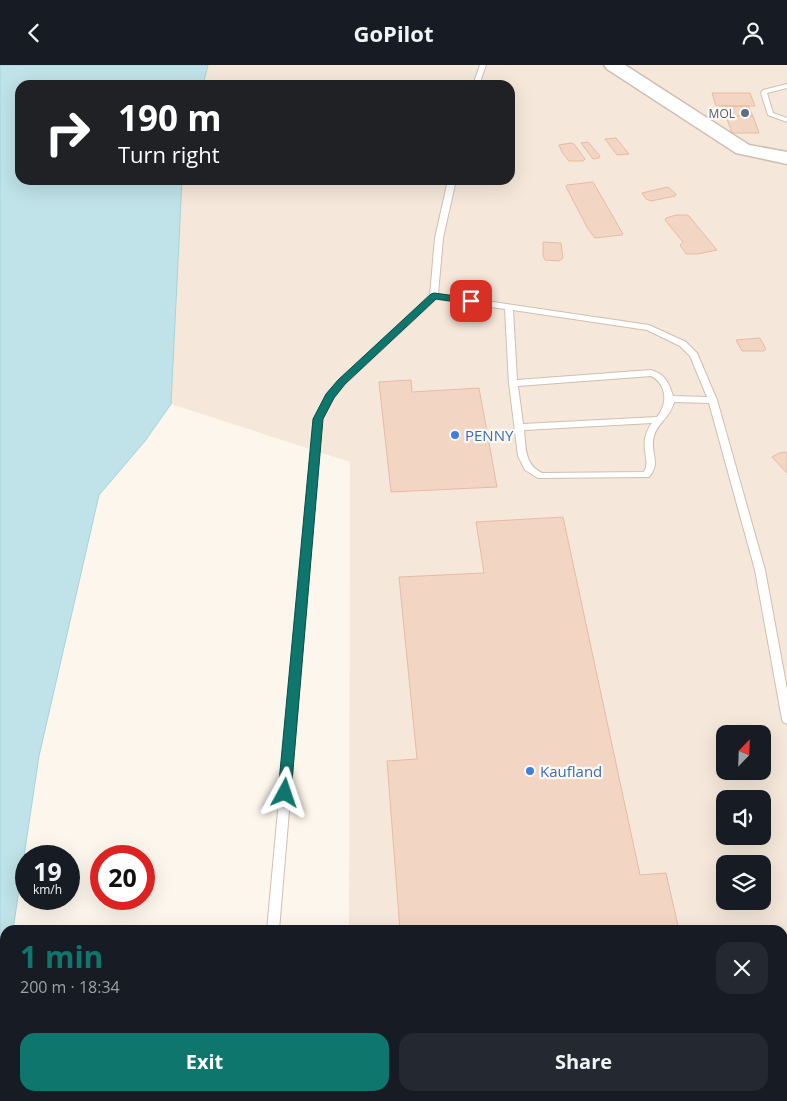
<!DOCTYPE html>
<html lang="en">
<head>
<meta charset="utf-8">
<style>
	body { margin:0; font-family:"Open Sans",sans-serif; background:#242831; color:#f1f3f6; height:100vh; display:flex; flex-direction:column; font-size:19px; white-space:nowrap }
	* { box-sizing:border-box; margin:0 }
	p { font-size:16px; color:#9ea1a6 }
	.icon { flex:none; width:28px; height:28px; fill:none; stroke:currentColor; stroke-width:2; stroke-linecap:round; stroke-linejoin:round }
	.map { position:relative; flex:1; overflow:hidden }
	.sheet { position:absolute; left:0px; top:860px; width:788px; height:176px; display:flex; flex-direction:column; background:#171b24; border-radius:15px 15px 0 0; box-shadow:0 5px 20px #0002 }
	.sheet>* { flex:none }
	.banner { position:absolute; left:15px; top:15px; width:500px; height:105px; border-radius:15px; box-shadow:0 5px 20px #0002; background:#202124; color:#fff; overflow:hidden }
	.needle { width:32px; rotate:23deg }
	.controls { position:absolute; left:716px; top:660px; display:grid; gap:10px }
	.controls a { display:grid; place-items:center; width:55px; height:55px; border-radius:10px; background:#171b24; box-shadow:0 5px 20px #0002; font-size:25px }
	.speed { position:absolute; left:15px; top:780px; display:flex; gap:10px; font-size:25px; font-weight:700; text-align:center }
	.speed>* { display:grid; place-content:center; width:65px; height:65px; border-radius:50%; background:#171b24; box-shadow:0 5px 20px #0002; line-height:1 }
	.speed small { font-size:12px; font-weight:400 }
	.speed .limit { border:8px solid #d22; background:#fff; color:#111 }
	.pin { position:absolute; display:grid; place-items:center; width:42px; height:42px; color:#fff; margin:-21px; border-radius:10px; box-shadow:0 2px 8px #0006 }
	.me { position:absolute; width:55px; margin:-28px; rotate:5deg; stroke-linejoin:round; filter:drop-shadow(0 0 4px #0008) }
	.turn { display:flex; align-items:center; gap:18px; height:105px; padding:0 20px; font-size:22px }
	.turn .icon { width:65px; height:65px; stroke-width:2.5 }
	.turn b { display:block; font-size:35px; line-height:42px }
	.round { display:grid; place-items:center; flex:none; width:52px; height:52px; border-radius:15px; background:#242831 }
	.overview { display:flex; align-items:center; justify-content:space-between; height:85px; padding:0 20px }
	h1 { font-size:30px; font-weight:700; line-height:38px; color:#0f766e }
	.cta { display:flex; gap:10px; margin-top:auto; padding:10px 20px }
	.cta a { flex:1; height:58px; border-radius:15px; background:#0f766e; color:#fff; font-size:20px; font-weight:700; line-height:58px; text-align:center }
	.cta a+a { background:#242831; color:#f1f3f6 }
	header { display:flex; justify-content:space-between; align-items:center; height:65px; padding:0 20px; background:#171b24; font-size:22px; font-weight:700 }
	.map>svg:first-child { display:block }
	.residential { fill:#f5e8da; fill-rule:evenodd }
	.water { fill:#bfe3e8; stroke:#a5d3da }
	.building { fill:#f3d5c3; stroke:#e6bba3 }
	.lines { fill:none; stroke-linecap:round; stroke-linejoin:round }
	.service-casing { stroke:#d1beb0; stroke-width:2 }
	.tertiary-casing { stroke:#d1beb0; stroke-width:3 }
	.service { fill:#fff; fill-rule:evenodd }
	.tertiary { fill:#fff; fill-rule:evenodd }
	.route { fill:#0f766e; stroke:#0a4d48 }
	.service-dot { fill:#5c6f8a; stroke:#fffaf3; stroke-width:2 }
	.shop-dot { fill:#3f7fe0; stroke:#fffaf3; stroke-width:2 }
	.labels { text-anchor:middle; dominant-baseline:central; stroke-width:4.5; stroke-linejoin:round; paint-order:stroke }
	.far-service-label { font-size:12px; fill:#4e5e75; stroke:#fffaf3; text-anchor:end }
	.shop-label { font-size:15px; fill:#366cbe; stroke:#fffaf3; text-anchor:start }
</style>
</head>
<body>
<header><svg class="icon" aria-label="back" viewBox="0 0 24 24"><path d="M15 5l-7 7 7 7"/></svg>GoPilot<svg class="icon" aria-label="person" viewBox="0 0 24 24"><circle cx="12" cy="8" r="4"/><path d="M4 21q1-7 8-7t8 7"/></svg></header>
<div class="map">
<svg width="787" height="1036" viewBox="0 0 787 1036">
	<rect width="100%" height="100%" fill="#fdf6ec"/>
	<path class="residential" d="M 208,0 L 787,0 L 787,1036 L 349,1036 L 349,1031 L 782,1031 L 782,865 L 349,865 L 350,397 L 171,339 L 182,115 L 510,115 L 510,20 L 203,20 ZM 725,669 L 762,669 L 762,706 L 725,706 ZM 725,734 L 762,734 L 762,771 L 725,771 ZM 725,799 L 762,799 L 762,836 L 725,836 Z"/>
	<path class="water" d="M 0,0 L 208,0 L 203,20 L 20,20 L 20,115 L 182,115 L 171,339 L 145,376 L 99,430 L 39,691 L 13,865 L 5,865 L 5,920 L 0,951 Z"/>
	<path class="building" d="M 712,28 L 750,28 L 755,41 L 716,41 Z
		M 722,41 L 748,41 L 753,51 L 726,51 Z
		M 726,51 L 753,51 L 759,68 L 732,68 Z
		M 616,73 L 629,89 L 617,90 L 605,74 Z
		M 588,77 L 600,91 L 599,93 L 593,94 L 581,78 Z
		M 571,78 L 574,79 L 585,94 L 583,96 L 569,96 L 562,87 L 559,80 Z
		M 593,117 L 623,169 L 622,170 L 595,173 L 588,164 L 566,122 L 567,120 Z
		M 668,122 L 676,129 L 675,131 L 651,136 L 646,134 L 642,128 Z
		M 676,150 L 688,150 L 717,185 L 698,189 L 686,189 L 680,180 L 683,177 L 665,155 L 666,153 Z
		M 543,177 L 561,178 L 563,193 L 559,196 L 545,195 L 543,191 Z
		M 760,273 L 766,284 L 764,286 L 742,286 L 736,275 Z
		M 411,315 L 412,327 L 479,323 L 497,422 L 391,427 L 379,317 Z
		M 786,387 L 787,389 L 787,408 L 772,392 L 779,388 Z
		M 563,452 L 640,810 L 666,808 L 679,865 L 400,865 L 387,696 L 417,694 L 399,512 L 484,508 L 476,457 Z"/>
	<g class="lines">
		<defs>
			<path id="service" d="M 480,0 L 486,0 L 479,20 L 473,20 Z
				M 787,19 L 787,23 L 767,28 L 773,48 L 787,53 L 787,57 L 768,50 L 761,28 L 763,25 Z
				M 448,115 L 456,115 L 443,173 L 438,229 L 649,260 L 686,277 L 697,288 L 717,335 L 765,505 L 787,624 L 787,659 L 783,657 L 782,654 L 755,505 L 709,338 L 674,337 C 670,353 658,357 654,371 C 649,387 662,397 649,412 L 538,413 L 525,405 L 518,391 L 509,318 L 505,244 L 436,234 L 345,319 L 334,332 L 322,354 L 279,865 L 267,865 L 314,354 L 327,329 L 339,315 L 430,230 L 435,173 ZM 513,245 L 647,265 L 680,281 L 690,291 L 707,332 L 673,331 C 669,318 665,309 651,305 L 517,315 ZM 651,311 C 667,319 668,339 657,352 L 523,359 L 518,321 ZM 652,358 C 636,380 652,393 644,407 L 542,408 C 524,399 526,382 524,365 Z
				M 253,1031 L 267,1031 L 266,1036 L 252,1036 Z"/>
			<path id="tertiary" d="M 604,0 L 625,0 L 749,80 L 787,87 L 787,99 L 736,88 L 607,4 Z"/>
		</defs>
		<use href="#service" class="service-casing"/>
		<use href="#tertiary" class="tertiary-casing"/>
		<use href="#service" class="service"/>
		<use href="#tertiary" class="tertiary"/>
	</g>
	<path class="route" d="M 434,228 L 471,233 L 476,236 L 471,239 L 436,234 L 345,319 L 334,333 L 323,354 L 291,728 L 289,732 L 285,733 L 280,732 L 278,728 L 313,354 L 326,329 L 338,315 L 431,229 Z"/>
	<circle class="service-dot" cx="745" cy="48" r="5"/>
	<g class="shop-dot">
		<circle cx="455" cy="370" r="5"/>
		<circle cx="530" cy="706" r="5"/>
	</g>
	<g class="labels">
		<g class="far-service-label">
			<text x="735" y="48">MOL</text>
		</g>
		<g class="shop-label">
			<text x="465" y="370">PENNY</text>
			<text x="540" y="706">Kaufland</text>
		</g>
	</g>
</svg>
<div class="controls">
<a><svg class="needle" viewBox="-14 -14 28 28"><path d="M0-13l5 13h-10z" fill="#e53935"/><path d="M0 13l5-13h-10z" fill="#9ea1a6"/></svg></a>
<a><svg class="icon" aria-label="sound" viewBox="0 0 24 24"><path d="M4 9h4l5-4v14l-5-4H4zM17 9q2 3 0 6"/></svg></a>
<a><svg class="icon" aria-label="layers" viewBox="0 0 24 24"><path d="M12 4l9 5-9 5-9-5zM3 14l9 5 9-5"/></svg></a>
</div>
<div class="speed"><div>19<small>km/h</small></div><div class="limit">20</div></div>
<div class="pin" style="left:471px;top:236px;background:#d93025"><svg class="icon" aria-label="arrive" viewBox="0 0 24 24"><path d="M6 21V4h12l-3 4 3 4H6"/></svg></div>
<svg class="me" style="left:285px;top:728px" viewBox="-20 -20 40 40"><path d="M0-17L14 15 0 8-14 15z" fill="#0f766e" stroke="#fff" stroke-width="4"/></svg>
<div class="banner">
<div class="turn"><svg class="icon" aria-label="right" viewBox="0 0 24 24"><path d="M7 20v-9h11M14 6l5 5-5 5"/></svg><div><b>190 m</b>Turn right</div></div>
</div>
<section class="sheet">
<div class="overview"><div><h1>1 min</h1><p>200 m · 18:34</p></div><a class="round"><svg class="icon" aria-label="close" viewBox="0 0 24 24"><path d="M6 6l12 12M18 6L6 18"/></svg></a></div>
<div class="cta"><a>Exit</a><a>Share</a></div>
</section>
</div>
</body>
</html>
